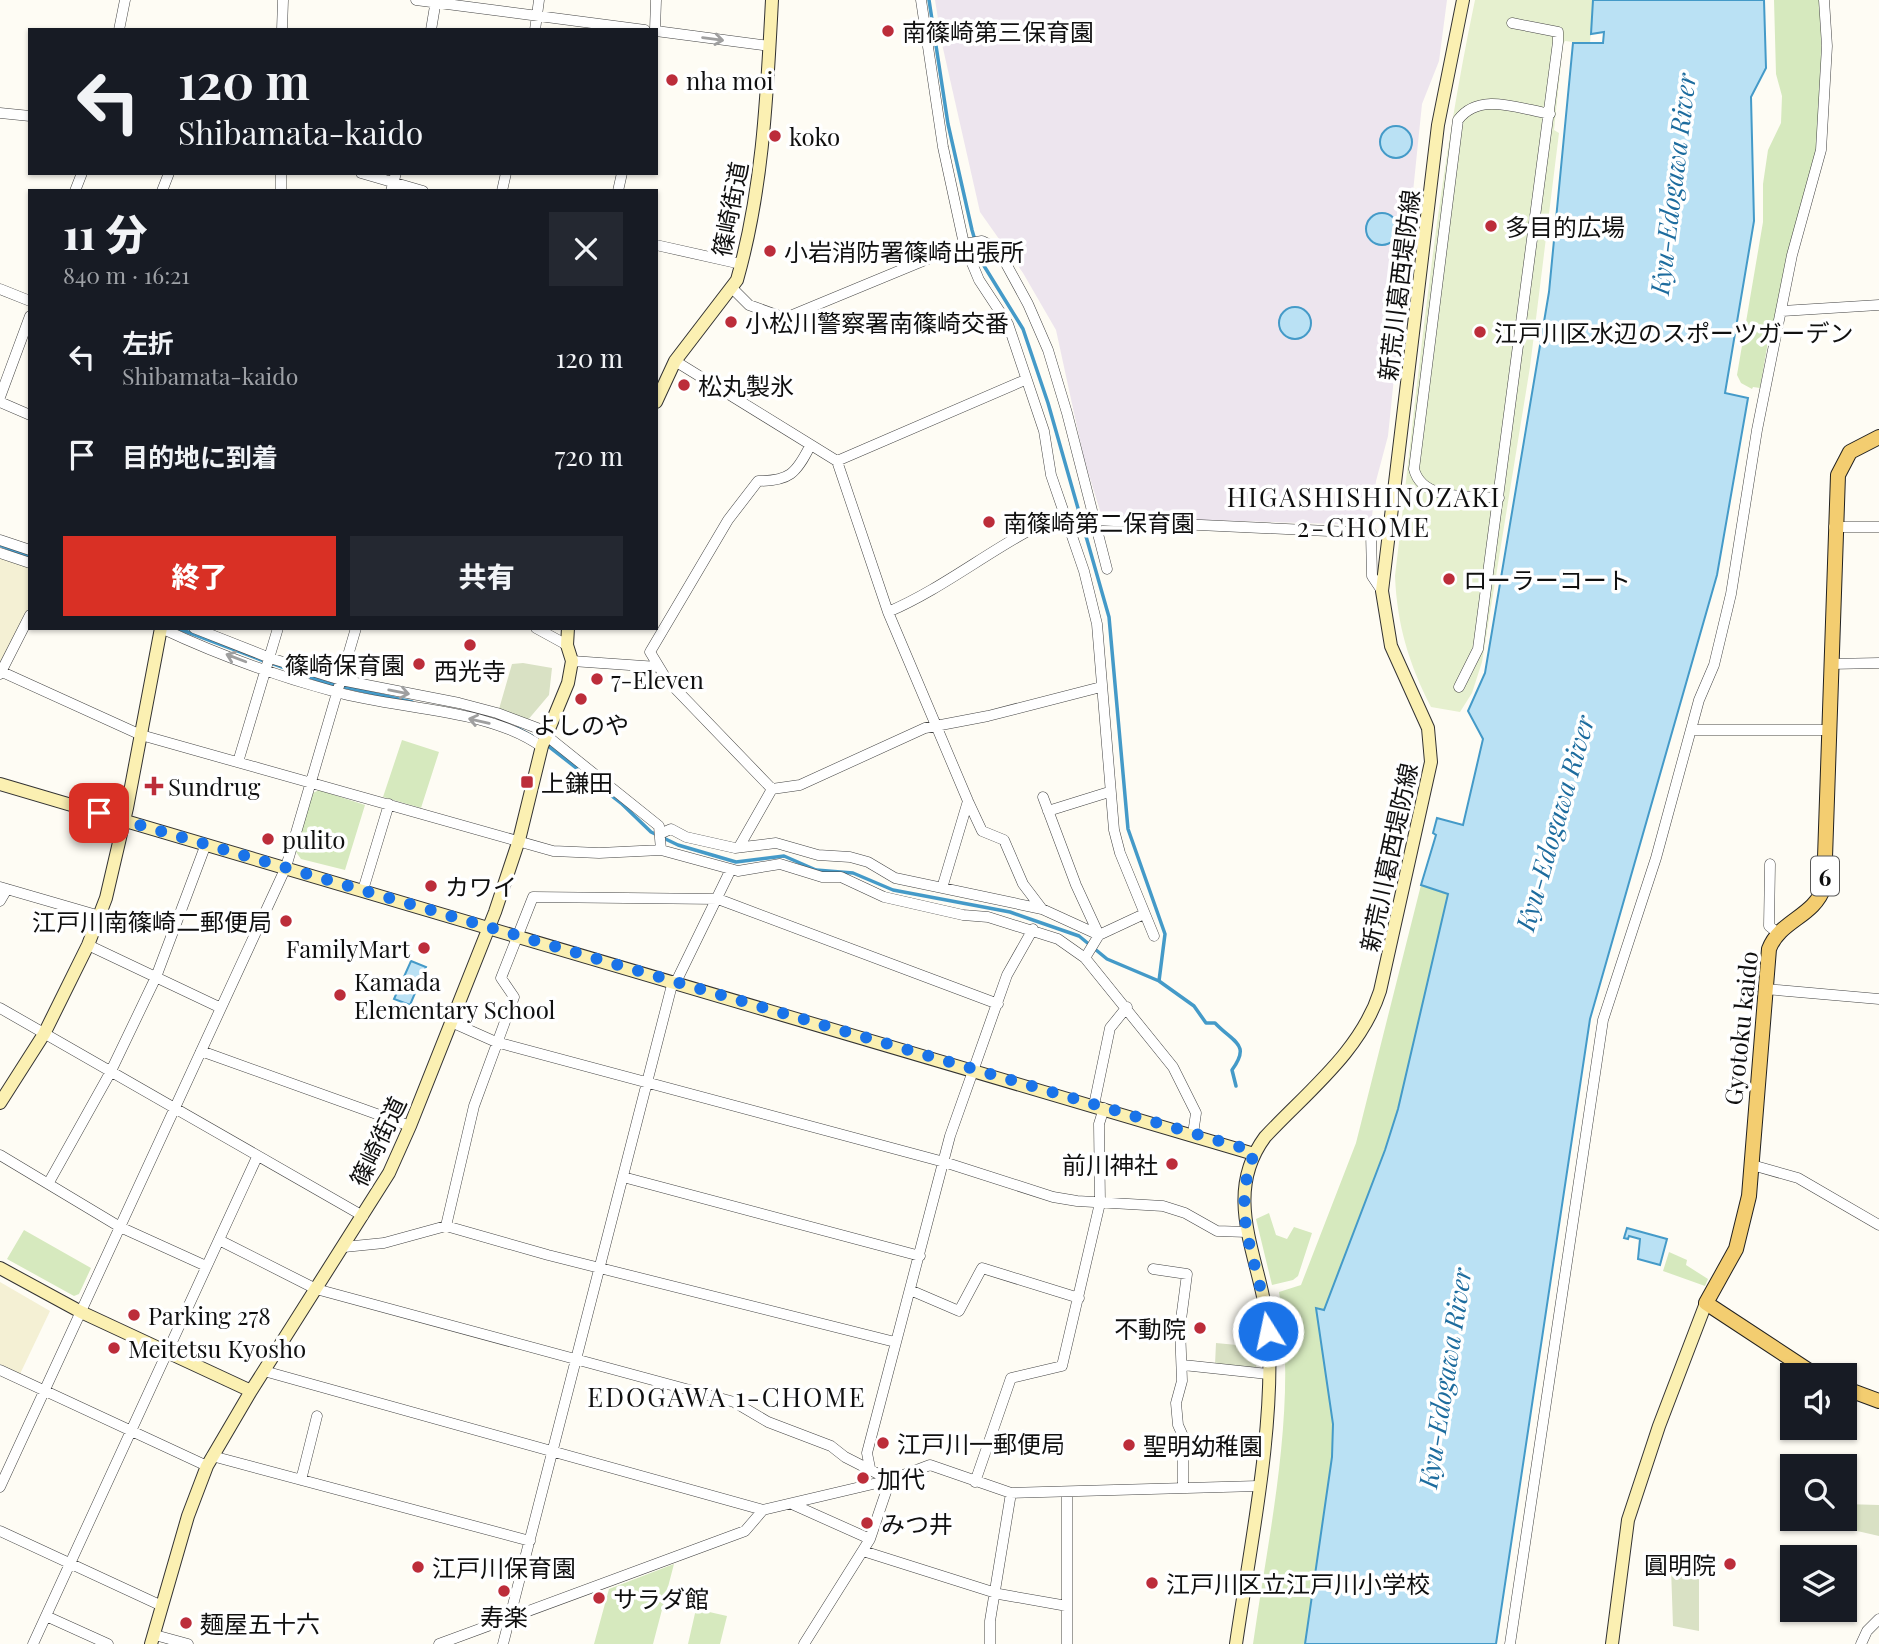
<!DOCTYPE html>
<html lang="ja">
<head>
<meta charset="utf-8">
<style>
	body { margin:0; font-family:"Playfair Display","Noto Sans JP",serif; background:#242831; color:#f1f3f6; height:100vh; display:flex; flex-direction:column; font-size:26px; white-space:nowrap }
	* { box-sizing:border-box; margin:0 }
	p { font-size:23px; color:#9ea1a6 }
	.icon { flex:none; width:38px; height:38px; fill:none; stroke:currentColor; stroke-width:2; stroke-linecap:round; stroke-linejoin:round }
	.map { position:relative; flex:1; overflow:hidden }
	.side { position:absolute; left:28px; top:189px; width:630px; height:441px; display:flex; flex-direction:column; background:#171b24; border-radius:0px; box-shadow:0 2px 5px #0004 }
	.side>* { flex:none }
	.top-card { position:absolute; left:28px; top:28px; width:630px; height:147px; border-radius:0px; box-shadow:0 2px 5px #0004; background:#171b24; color:#f1f3f6; overflow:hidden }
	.tools { position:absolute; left:1780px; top:1363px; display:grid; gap:14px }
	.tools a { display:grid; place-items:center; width:77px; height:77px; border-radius:0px; background:#171b24; box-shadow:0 2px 5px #0004; font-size:35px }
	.pin { position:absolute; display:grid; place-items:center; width:60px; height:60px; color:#fff; margin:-30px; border-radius:14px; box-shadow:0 4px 10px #0006 }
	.me { position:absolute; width:77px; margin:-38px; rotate:350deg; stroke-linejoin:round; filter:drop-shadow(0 0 5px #0008) }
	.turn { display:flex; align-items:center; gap:24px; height:147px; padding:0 35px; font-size:32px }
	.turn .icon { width:91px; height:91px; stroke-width:2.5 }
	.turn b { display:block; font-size:49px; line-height:60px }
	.round { display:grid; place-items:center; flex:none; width:74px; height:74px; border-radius:0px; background:#242831 }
	.headline { display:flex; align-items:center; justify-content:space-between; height:119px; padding:0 35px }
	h1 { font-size:42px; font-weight:800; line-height:52px }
	.primary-button { display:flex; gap:14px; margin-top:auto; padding:14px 35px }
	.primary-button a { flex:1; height:80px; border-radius:0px; background:#d93025; color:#fff; font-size:28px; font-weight:800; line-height:80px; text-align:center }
	.primary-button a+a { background:#242831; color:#f1f3f6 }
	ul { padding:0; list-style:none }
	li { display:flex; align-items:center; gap:21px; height:98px; padding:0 35px }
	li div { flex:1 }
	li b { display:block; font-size:26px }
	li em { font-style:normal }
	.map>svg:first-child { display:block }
	.industrial { fill:#ede5ee }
	.farmland { fill:#f4f0d4 }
	.green { fill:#d6e9be }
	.cemetery { fill:#d9e1c4 }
	.pitch { fill:#e6f0cf }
	.water { fill:#bae1f4; stroke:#449ac8; stroke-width:2 }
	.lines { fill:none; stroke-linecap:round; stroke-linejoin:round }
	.stream { stroke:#449ac8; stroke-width:3.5 }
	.street-casing { stroke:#434343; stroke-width:11 }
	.secondary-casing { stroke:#323232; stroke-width:14 }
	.primary-casing { stroke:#212121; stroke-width:16 }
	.street { stroke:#fff; stroke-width:10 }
	.secondary { stroke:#fbf0b2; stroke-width:12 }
	.primary { stroke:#f3cd70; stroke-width:14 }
	.oneway { stroke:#9f9f9f }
	.route { stroke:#1a73e8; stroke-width:12; stroke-dasharray:0 21.6 }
	.poi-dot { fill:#bc2d3a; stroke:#fff; stroke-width:2.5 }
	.labels { text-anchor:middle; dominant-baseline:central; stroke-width:7; stroke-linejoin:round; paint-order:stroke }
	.shield { fill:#fff; stroke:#585858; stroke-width:2 }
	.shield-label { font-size:23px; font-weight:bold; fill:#101010 }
	.poi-label { font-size:24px; fill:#101010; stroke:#fff; text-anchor:start }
	.street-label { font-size:24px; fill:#101010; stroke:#fff }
	.water-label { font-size:26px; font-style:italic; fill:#1d6c9e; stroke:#fff }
	.neighbourhood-label { font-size:26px; letter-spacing:2px; fill:#101010; stroke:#fff }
</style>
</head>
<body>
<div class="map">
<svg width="1879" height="1644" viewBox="0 0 1879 1644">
	<rect width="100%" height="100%" fill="#fefcf4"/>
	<path class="industrial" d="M 935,0 L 1447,0 L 1439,61 L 1422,104 L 1388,436 L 1376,481 L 1371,525 L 1102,517 L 1084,459 L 1056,330 L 1023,273 L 980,212 L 942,44 Z"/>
	<path class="farmland" d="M 0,555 L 30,566 L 30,605 L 0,666 Z
		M 0,1282 L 50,1311 L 20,1374 L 0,1364 Z"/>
	<path class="green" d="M 1774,0 L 1820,0 L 1822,75 L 1819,147 L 1776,331 L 1770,330 L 1760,388 L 1753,387 L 1752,389 L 1741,383 L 1737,375 L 1763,222 L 1763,184 L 1768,150 L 1781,123 L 1782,96 L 1776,74 Z
		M 402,740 L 439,752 L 421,808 L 383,797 Z
		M 319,790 L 365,805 L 345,870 L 301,859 L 296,852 L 311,794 Z
		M 1421,885 L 1448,893 L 1398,1109 L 1385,1150 L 1324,1310 L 1316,1309 L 1333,1424 L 1332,1457 L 1305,1644 L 1253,1644 C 1269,1530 1298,1407 1279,1292 L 1301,1285 L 1356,1143 Z
		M 1269,1213 L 1276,1235 L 1287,1239 L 1294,1227 L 1312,1233 L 1298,1276 L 1293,1280 L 1272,1285 L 1256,1219 Z
		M 24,1230 L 91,1268 L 79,1294 L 74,1296 L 7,1259 Z
		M 1669,1252 L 1687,1260 L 1686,1265 L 1708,1279 L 1705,1286 L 1663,1271 Z
		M 674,1564 L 653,1644 L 594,1644 L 609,1589 Z
		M 696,1609 L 727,1616 L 720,1644 L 688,1644 Z"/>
	<path class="cemetery" d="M 523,663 L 552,668 L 549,695 L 527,721 L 499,709 L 512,664 Z
		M 1216,1343 L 1258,1347 L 1256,1370 L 1215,1365 Z
		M 1845,1504 L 1879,1505 L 1879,1536 L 1818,1522 L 1819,1519 L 1844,1519 Z
		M 1671,1568 L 1699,1568 L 1699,1631 L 1673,1626 Z"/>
	<path class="pitch" d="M 1475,0 L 1593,0 L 1590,44 L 1565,41 L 1563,44 L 1554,130 L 1559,133 L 1530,367 L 1482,662 L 1472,693 L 1460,712 L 1431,707 C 1409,664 1397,625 1395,576 C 1418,384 1435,190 1475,0 Z"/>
	<path class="water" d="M 1593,0 L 1764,0 L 1766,68 L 1751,97 L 1754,221 L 1725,393 L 1748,398 L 1717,575 L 1590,1019 L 1496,1644 L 1305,1644 L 1332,1457 L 1333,1424 L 1316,1308 L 1324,1310 L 1385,1150 L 1398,1109 L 1448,894 L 1421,885 L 1436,835 L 1433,833 L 1437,818 L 1463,825 L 1483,739 L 1468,711 L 1485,673 L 1549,292 L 1573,43 L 1603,43 L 1604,32 L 1591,34 Z
		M1380 142a16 16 0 1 1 32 0a16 16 0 1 1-32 0Z
		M1366 229a16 16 0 1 1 32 0a16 16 0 1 1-32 0Z
		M1279 323a16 16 0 1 1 32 0a16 16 0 1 1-32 0Z
		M 411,961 L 426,967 L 410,1005 L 394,999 Z
		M 1627,1228 L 1667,1239 L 1660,1265 L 1638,1259 L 1640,1239 L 1629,1236 L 1628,1239 L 1624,1238 Z"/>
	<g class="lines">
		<path class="stream" d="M 929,0 L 948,124 L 972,230 L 981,261 L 1023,329 L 1048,403 L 1109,617 L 1128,829 L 1165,934 L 1159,981 L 1194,1006 L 1206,1023 L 1215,1023 C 1234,1043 1251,1044 1232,1070 L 1236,1086
			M 0,545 L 30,557
			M 177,628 L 264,661
			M 271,663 L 327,683 L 412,702
			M 517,728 L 541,741
			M 547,745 L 621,803 L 651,832 L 678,845 L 736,862 L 784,856 L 816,870 L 853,873 L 893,890 L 1010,912 L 1079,936 L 1107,959 L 1159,981"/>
		<defs>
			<path id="street" d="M 416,0 L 645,30
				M 921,0 L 943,147 L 964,244 L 979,280 L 1008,324 L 1044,431 L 1051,475 L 1084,571 L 1097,624 L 1114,830 L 1120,853 L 1154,936
				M 119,30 L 125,0
				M 282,30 L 283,0
				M 431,30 L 436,0
				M 535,30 L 539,0
				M 655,30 L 656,0
				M 656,31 L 770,46
				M 0,113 L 30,116
				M 281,173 L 281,191
				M 361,173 L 423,191
				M 75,191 L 82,173
				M 162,191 L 169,173
				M 391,191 L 396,173
				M 502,191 L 506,173
				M 618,191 L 622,173
				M 656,245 L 741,264
				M 731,287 L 749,305 L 785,318 L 964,244 L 982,241 L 998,249 L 1028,304 L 1048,350 L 1067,413 L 1107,569
				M 0,289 L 30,301
				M 1782,311 L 1879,305
				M 675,361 L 837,461 L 1025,380
				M 0,397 L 30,316
				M 0,402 L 30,415
				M 837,461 L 888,612 L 968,801 L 982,831 L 1004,840 L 1023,884 L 1042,909
				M 1499,498 C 1471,495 1422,502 1414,469 L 1458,120 C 1479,91 1520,109 1550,114
				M 1093,520 L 1371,533 L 1372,576 L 1382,591
				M 1834,527 L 1879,527
				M 0,540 L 30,550
				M 0,553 L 30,563
				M 888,612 C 949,586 1001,540 1063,514
				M 161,628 C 216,654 277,676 336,692 C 400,710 488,708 542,747
				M 194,628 L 270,658 L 341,680 L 459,703 L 497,713 L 537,728 L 659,826 L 661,850
				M 536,628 L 567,645
				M 572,661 L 658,667
				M 1830,664 L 1879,663
				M 0,671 L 141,735 L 553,851 L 599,853 L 661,850 L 738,871 L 780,864 L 822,877 L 841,877 L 884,897 L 963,915 L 988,917 L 1058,939 L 1085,958 L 1173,1067 L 1196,1113 L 1193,1134
				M 0,674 L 30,615
				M 1459,687 L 1478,649 L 1558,42 L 1558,32 L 1512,23
				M 1691,730 L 1830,730
				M 238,762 L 278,628
				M 772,789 L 800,785 L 925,728 L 988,716 L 1101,687
				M 1043,797 L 1076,885 L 1099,935 L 1085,958
				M 1048,811 L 1109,792
				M 662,833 L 671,829 L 686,837 L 735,848 L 776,843 L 818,855 L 850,857 L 868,862 L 895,878 L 1042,909 L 1099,935 L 1144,914
				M 739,847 L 772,789 L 667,680 L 650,652 L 728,520 L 758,481 C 789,481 796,474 810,446
				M 1770,864 L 1769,926 L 1778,933
				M 0,887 L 100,916
				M 942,888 L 968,801
				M 363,890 L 389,804
				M 0,901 L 7,889
				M 88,945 L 221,1008
				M 676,982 L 731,869
				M 1765,989 L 1879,999
				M 0,1008 L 363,1216
				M 451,1022 L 496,1042 L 944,1162 L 1053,1197 L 1077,1201 L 1163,1206 L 1185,1213 L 1217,1231 L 1247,1232
				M 201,1051 L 410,1126
				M 1094,1105 L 1110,1028 L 1127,1007
				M 0,1155 L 120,1227 L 206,1266
				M 1752,1165 L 1798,1178 L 1879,1225
				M 623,1177 L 920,1256
				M 48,1184 L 110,1073 L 156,977 L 206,844
				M 446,1226 L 474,1106 L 514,997 L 501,978 L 533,897 L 718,899 L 998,1004
				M 219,1240 L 316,1289 L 734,1402 L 768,1422 L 831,1446 L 845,1457 L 890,1480 L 870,1539 L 804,1644
				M 344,1247 L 384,1243 L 446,1226 L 548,1255 L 895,1342
				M 1153,1269 L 1187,1274 L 1180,1327 L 1182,1381 L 1176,1403 L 1178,1425 L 1183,1436 L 1183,1488
				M 910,1290 L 959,1311 L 982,1268 L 1079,1298
				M 1183,1365 L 1268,1374
				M 0,1370 L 207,1466
				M 264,1371 L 763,1510
				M 212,1456 L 530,1541
				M 870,1468 L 867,1453 L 950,1136 L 1007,975 L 1033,929
				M 301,1480 L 317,1416
				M 975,1482 L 1011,1378 L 1062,1366 L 1100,1203 L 1099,1124 L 1104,1108
				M 0,1487 L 286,867 L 356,628
				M 1067,1493 L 1067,1644
				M 794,1505 L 870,1539
				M 0,1531 L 162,1606
				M 863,1551 L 999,1594 L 1067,1606
				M 46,1616 L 108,1644
				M 155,1635 L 188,1644
				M 33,1644 L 257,1157
				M 439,1644 L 745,1531 L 763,1510 L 890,1480 L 930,1465 L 1011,1493 L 1258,1486
				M 503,1644 L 673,981
				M 990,1644 L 990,1621 L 1011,1493
				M 1510,1644 L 1603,1020 L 1656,858 L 1699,700 L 1714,665 L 1731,594 L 1757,430 L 1792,255 L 1821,150 L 1827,46 L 1824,0
				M 1861,1644 L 1867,1631 L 1879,1619"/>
			<path id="secondary" d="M 656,402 L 675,361 L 737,280 C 763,189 767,94 772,0
				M 0,784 L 1254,1154
				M 0,1103 L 44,1034 L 88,945 L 106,898 L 127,808 L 161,628
				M 0,1268 L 81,1312 L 251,1391
				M 151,1644 L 188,1516 L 207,1466 L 251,1391 L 389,1173 L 410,1126 L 495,912 L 519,840 L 542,746 L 568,683 L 572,661 L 567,645 L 568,628
				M 1236,1644 C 1250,1547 1276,1423 1268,1326 C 1262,1261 1220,1198 1265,1137 C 1307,1092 1361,1051 1380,991 L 1431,762 L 1428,728 L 1391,646 L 1382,591 L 1438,125 L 1463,0
				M 1612,1644 L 1628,1520 L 1659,1426 L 1706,1303"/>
			<path id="primary" d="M 1817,1376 L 1706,1303 L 1736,1249 L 1749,1196 L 1769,949 C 1780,920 1814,917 1824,887 L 1838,475 L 1850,452 L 1879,437
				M 1844,1388 L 1879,1401"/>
		</defs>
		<use href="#street" class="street-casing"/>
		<use href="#secondary" class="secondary-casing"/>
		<use href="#primary" class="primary-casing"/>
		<use href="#street" class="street"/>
		<use href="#secondary" class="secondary"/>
		<use href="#primary" class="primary"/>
	</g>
	<defs><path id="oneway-shaft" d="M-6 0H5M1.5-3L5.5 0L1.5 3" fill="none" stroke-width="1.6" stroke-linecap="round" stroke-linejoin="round" transform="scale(1.75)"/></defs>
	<g class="oneway">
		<use href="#oneway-shaft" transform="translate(713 39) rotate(7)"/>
		<use href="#oneway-shaft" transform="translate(236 658) rotate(-159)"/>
		<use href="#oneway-shaft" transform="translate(399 692) rotate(11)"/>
		<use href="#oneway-shaft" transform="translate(479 721) rotate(-167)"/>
	</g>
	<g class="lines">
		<path class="route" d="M 99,813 L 1240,1147 L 1254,1154 C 1228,1220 1262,1265 1268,1331"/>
	</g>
	<g class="poi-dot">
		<circle cx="888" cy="31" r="7"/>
		<circle cx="672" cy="80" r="7"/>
		<circle cx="775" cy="136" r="7"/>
		<circle cx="1491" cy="226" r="7"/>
		<circle cx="770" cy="251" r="7"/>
		<circle cx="731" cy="322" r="7"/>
		<circle cx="1480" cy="332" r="7"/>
		<circle cx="684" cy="385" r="7"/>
		<circle cx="989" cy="522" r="7"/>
		<circle cx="1449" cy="579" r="7"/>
		<circle cx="470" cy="645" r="7"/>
		<circle cx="419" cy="664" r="7"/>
		<circle cx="597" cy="679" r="7"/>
		<circle cx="581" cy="699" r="7"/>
		<rect x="520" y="775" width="14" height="14" rx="3.5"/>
		<path d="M150.5 775.5h7v7h7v7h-7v7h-7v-7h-7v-7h7z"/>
		<circle cx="268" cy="839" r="7"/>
		<circle cx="431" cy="886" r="7"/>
		<circle cx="286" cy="921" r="7"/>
		<circle cx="424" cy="948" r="7"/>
		<circle cx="340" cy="995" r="7"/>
		<circle cx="1172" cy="1164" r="7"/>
		<circle cx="134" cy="1315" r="7"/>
		<circle cx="1200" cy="1328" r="7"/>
		<circle cx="114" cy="1348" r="7"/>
		<circle cx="883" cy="1443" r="7"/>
		<circle cx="1129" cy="1445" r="7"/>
		<circle cx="863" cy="1478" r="7"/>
		<circle cx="867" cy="1523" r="7"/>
		<circle cx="1730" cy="1564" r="7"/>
		<circle cx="418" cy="1567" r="7"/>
		<circle cx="1152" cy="1583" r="7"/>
		<circle cx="504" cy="1591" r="7"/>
		<circle cx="599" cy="1598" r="7"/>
		<circle cx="186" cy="1623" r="7"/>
	</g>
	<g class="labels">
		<rect class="shield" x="1811" y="856.5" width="28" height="39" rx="5"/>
		<g class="shield-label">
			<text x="1825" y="876">6</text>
		</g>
		<g class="poi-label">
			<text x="902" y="31">南篠崎第三保育園</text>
			<text x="686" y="80">nha moi</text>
			<text x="789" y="136">koko</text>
			<text x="1505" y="226">多目的広場</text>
			<text x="784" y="251">小岩消防署篠崎出張所</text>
			<text x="745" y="322">小松川警察署南篠崎交番</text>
			<text x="1494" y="332">江戸川区水辺のスポーツガーデン</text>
			<text x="698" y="385">松丸製氷</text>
			<text x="1003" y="522">南篠崎第二保育園</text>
			<text x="1463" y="579">ローラーコート</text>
			<text x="405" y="664" text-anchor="end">篠崎保育園</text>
			<text x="470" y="670" text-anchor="middle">西光寺</text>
			<text x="611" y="679">7-Eleven</text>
			<text x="581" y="724" text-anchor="middle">よしのや</text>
			<text x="541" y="782">上鎌田</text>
			<text x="168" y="786">Sundrug</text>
			<text x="282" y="839">pulito</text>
			<text x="445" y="886">カワイ</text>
			<text x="272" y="921" text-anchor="end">江戸川南篠崎二郵便局</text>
			<text x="410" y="948" text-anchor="end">FamilyMart</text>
			<text x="354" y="981">Kamada<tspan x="354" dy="28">Elementary School</tspan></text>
			<text x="1158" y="1164" text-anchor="end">前川神社</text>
			<text x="148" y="1315">Parking 278</text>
			<text x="1186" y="1328" text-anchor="end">不動院</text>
			<text x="128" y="1348">Meitetsu Kyosho</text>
			<text x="897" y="1443">江戸川一郵便局</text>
			<text x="1143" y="1445">聖明幼稚園</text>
			<text x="877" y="1478">加代</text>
			<text x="881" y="1523">みつ井</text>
			<text x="1716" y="1564" text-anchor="end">圓明院</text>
			<text x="432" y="1567">江戸川保育園</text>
			<text x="1166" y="1583">江戸川区立江戸川小学校</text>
			<text x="613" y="1598">サラダ館</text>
			<text x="504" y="1616" text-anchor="middle">寿楽</text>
			<text x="200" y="1623">麺屋五十六</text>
		</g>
		<g class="street-label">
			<text transform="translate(729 209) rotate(-79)">篠崎街道</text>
			<text transform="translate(1398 285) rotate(-83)">新荒川葛西堤防線</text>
			<text transform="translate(1388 857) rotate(-78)">新荒川葛西堤防線</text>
			<text transform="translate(1740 1028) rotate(-84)">Gyotoku kaido</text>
			<text transform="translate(377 1141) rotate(-64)">篠崎街道</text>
		</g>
		<g class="water-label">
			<text transform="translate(1672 184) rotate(-83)">Kyu-Edogawa River</text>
			<text transform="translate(1554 823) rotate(-74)">Kyu-Edogawa River</text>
			<text transform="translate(1444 1378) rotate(-81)">Kyu-Edogawa River</text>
		</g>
		<g class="neighbourhood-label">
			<text x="1364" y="496">HIGASHISHINOZAKI<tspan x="1364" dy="30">2-CHOME</tspan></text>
			<text x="727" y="1396">EDOGAWA 1-CHOME</text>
		</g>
	</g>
</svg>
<div class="tools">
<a><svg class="icon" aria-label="sound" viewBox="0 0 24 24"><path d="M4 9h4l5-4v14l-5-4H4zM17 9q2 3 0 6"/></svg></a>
<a><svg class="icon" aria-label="search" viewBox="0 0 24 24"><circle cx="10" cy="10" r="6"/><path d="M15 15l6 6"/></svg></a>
<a><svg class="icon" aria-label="layers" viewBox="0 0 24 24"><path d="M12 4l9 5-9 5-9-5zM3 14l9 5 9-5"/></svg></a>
</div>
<div class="pin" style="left:99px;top:813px;background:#d93025"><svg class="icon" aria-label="arrive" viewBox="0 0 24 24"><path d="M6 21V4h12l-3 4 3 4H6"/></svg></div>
<svg class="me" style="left:1268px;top:1331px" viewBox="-20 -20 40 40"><circle r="17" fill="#1a73e8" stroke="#fff" stroke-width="3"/><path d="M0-11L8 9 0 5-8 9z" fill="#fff"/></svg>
<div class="top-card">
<div class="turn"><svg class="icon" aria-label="left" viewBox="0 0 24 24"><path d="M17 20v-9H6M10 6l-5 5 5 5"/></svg><div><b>120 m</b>Shibamata-kaido</div></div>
</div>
<section class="side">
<div class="headline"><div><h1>11 分</h1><p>840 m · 16:21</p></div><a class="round"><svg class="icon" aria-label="close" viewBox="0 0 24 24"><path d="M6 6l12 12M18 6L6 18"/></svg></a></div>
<ul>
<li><svg class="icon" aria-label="left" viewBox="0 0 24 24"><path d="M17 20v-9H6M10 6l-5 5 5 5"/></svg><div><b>左折</b><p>Shibamata-kaido</p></div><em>120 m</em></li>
<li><svg class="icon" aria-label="arrive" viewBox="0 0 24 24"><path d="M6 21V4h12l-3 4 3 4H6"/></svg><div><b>目的地に到着</b></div><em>720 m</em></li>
</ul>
<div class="primary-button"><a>終了</a><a>共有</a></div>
</section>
</div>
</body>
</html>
